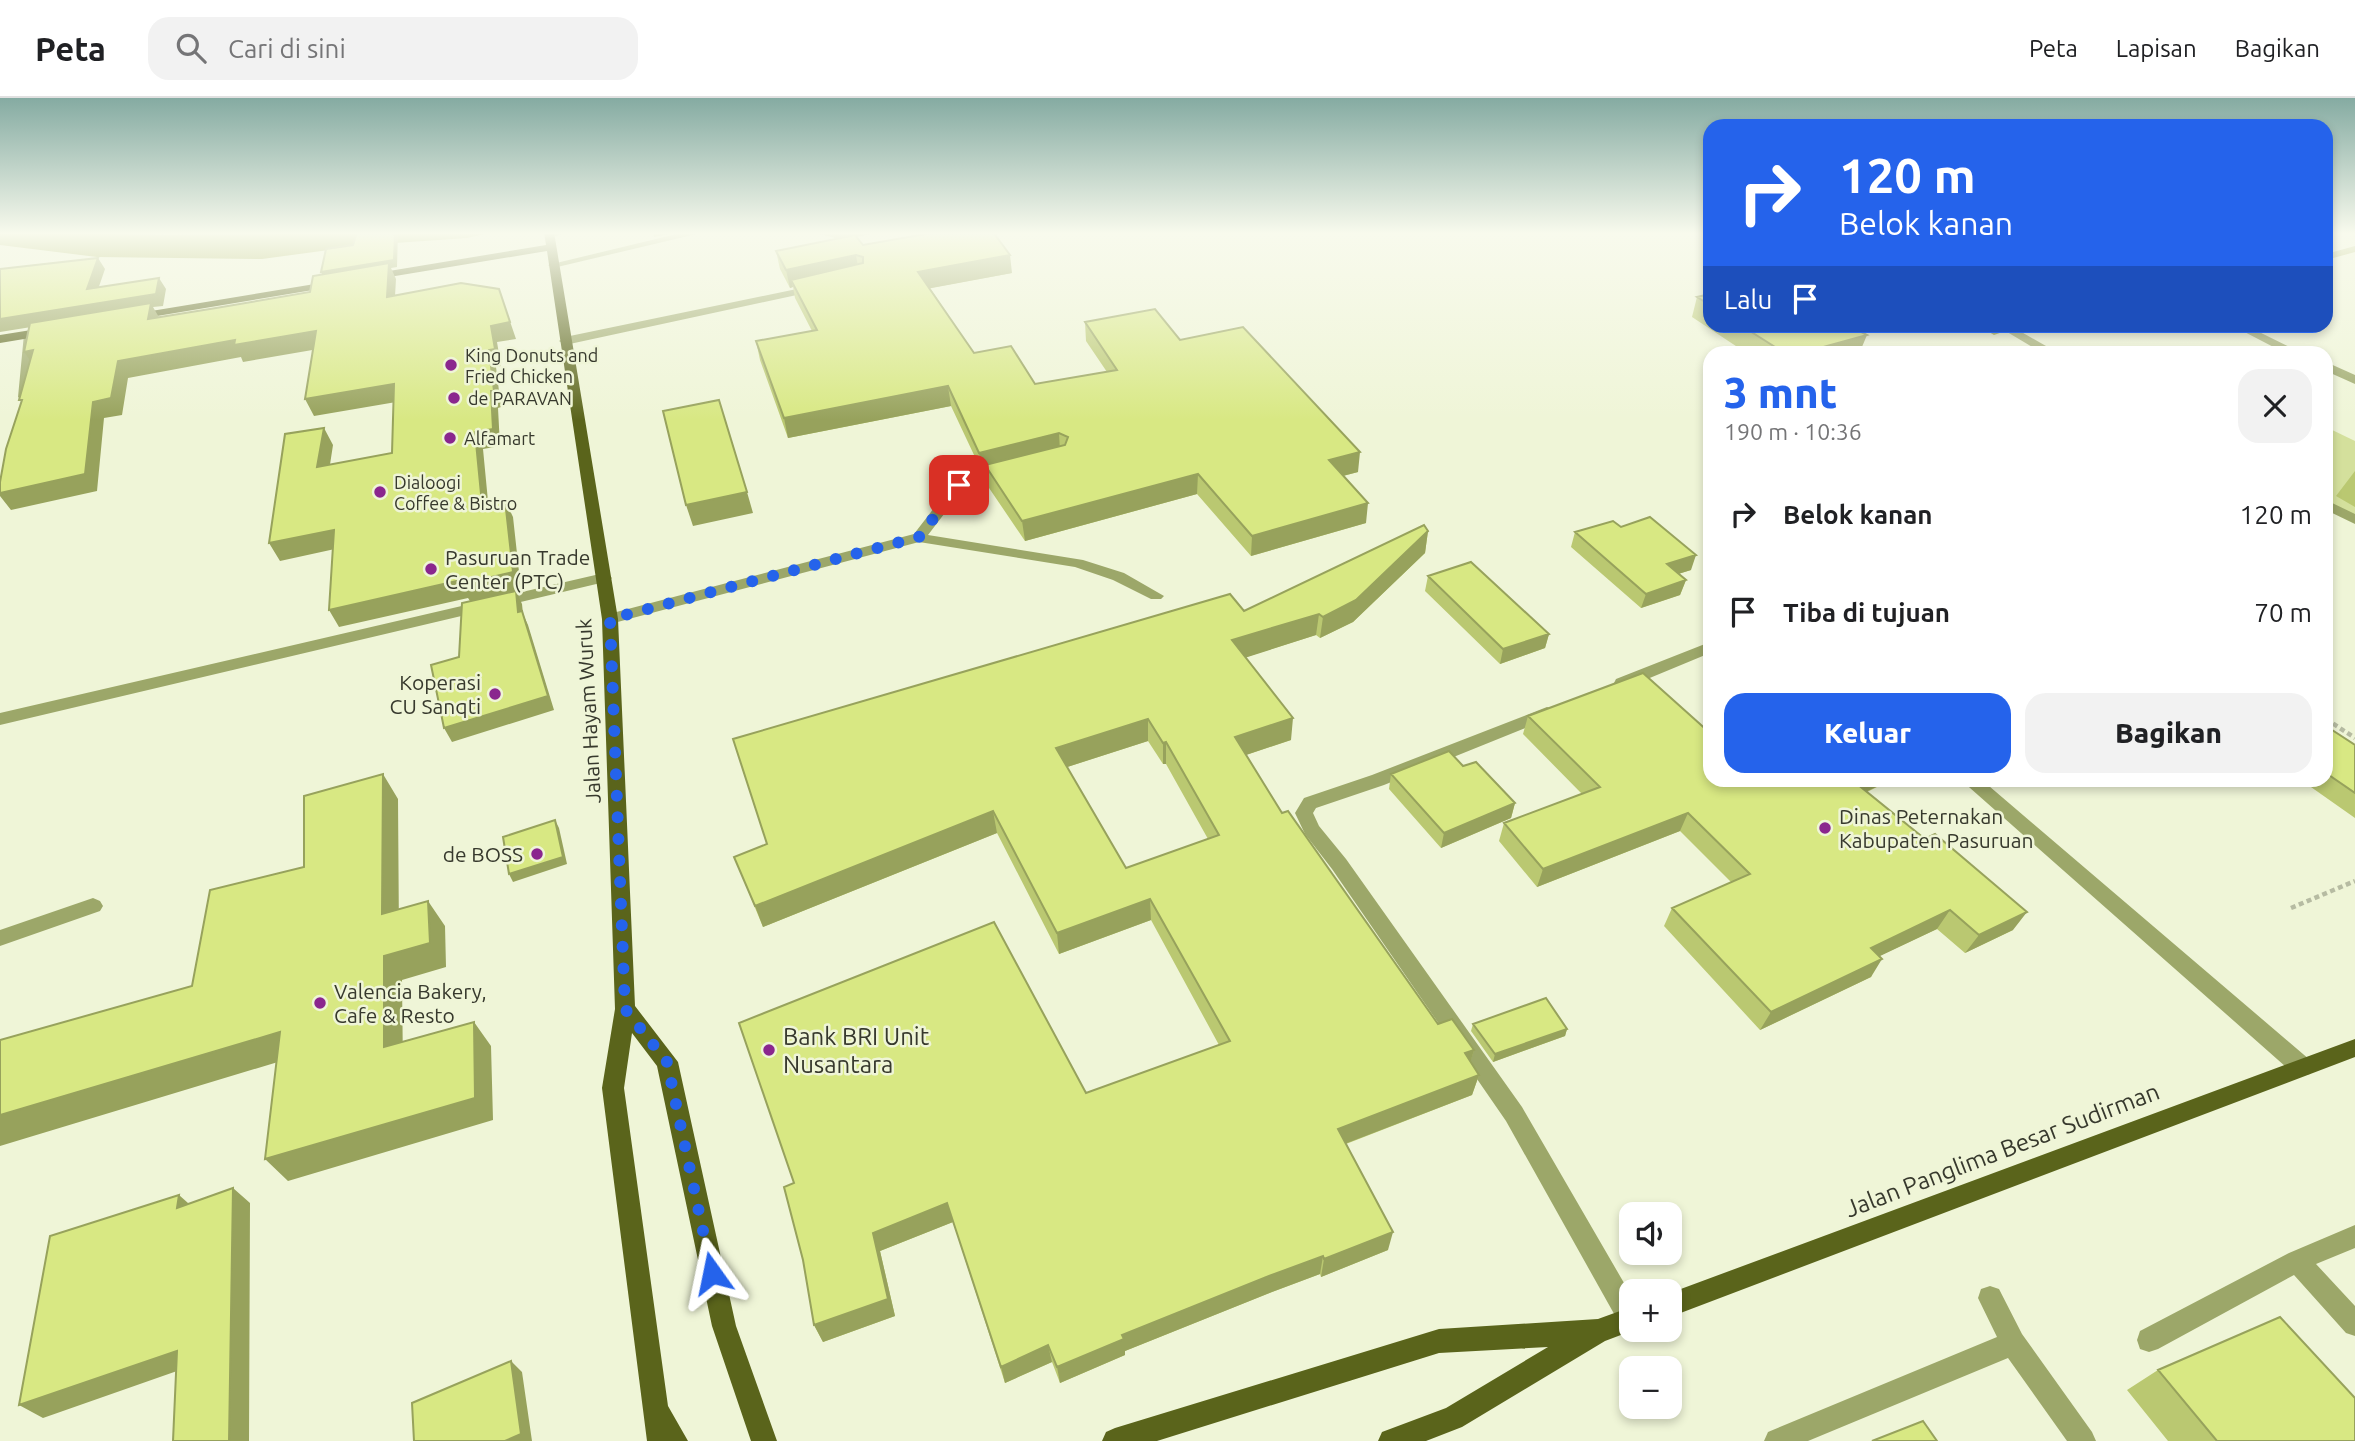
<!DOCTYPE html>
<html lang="id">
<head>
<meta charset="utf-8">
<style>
	body { margin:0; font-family:Ubuntu,sans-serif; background:#f2f2f2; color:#202124; height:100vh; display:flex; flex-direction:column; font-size:26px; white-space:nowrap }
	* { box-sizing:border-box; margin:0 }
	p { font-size:23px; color:#757577 }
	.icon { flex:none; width:38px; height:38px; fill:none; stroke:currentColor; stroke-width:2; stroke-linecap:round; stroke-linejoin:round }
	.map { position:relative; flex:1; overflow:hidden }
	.details { position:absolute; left:1703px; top:248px; width:630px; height:441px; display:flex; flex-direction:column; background:#fff; border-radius:21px; box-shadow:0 4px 10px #0003 }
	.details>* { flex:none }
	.hud { position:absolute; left:1703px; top:21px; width:630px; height:214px; border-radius:21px; box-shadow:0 4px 10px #0003; background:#2563eb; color:#fff; overflow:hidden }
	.buttons { position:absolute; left:1619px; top:1104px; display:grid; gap:14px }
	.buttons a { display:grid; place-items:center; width:63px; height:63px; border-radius:14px; background:#fff; box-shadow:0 4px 10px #0003; font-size:35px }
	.pin { position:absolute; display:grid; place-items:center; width:60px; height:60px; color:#fff; margin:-30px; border-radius:14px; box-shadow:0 4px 10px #0006 }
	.me { position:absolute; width:77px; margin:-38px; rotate:348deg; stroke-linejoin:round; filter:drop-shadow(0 0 5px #0008) }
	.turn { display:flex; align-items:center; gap:24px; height:147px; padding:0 21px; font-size:32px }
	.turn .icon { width:91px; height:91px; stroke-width:2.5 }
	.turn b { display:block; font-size:49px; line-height:60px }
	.then { display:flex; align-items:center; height:66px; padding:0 21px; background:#0003; gap:14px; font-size:26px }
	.round { display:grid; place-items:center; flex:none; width:74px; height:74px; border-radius:21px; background:#f2f2f2 }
	.overview { display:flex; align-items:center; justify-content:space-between; height:119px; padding:0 21px }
	h1 { font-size:42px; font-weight:800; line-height:52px; color:#2563eb }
	.primary-button { display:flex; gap:14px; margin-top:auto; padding:14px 21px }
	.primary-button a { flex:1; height:80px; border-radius:21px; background:#2563eb; color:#fff; font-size:28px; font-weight:800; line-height:80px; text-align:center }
	.primary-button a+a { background:#f2f2f2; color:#202124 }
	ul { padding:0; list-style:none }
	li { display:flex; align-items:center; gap:21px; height:98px; padding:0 21px }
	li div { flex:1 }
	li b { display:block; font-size:26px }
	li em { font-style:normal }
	header { display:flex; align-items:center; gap:42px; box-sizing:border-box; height:98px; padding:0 35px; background:#fff; border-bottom:2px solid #e0e0e0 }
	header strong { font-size:33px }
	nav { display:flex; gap:38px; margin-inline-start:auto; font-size:24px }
	.search { width:490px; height:63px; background:#f2f2f2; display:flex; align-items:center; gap:18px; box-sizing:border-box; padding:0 24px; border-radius:21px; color:#757577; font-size:26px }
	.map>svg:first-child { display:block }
	.green { fill:#d4e09c }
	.water { fill:#919e38 }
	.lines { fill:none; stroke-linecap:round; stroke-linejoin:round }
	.stream { fill:#919e38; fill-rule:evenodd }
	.path { stroke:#b6bba2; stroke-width:4.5; stroke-dasharray:5 3.5; stroke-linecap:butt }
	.lane { fill:#9ca769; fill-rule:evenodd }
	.street { fill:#9ca769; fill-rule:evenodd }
	.primary { fill:#5a641b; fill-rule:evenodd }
	.wall { fill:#bac871; fill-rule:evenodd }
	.shaded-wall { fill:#97a25c }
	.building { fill:#d8e883; stroke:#97a25c; stroke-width:2; fill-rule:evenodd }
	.route { stroke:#2563eb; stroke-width:12; stroke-dasharray:0 21.6 }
	.poi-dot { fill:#8a268e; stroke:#eff5d7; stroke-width:2.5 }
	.labels { text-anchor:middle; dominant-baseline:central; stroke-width:5; stroke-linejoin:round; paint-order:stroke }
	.far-poi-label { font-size:18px; fill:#37392d; stroke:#eff5d7; text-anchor:start }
	.poi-label { font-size:21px; fill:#37392d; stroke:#eff5d7; text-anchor:start }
	.street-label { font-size:21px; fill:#37392d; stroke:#eff5d7 }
	.near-poi-label { font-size:24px; fill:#37392d; stroke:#eff5d7; text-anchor:start }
	.near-street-label { font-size:24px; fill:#37392d; stroke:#eff5d7 }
</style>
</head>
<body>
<header>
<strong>Peta</strong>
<div class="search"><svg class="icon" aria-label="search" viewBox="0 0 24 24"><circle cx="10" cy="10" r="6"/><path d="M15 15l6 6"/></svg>Cari di sini</div>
<nav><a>Peta</a><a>Lapisan</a><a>Bagikan</a></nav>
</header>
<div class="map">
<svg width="2355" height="1343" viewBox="0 0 2355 1343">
	<rect width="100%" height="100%" fill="#eff5d7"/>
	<path class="green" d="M 2326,329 L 2355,343 L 2355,421 L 2326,405 Z"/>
	<path class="water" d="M 0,134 L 166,137 L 493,134 L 467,140 L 366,147 L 262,161 L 97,159 L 0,147 Z"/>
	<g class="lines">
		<path class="stream" d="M 2355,148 L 2355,154 L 2326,162 L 2326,156 Z
			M 1979,228 L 1989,228 L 1995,231 L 2006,228 L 2020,228 L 1994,237 Z"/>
		<path class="path" d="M 2326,621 L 2355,640
			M 2291,810 L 2355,783"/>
		<path class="lane" d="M 685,134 L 705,134 L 553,170 L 548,167 Z
			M 812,134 L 879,134 L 843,142 Z
			M 816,187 L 822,190 L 820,192 L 565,247 L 559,243 L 565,239 Z
			M 2355,1127 L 2355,1150 L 2316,1166 L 2355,1208 L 2355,1238 L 2346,1235 L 2294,1177 L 2158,1251 L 2149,1254 L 2140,1251 L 2137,1242 L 2140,1233 L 2289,1155 Z
			M 1990,1188 L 1999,1191 L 2022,1236 L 2092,1334 L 2096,1343 L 2067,1343 L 2008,1260 L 1808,1343 L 1764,1343 L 1768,1334 L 1997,1239 L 1978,1200 L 1981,1191 Z"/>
		<path class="street" d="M 547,134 L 569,134 L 549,140 L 544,137 Z
			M 1997,228 L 2011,228 L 2060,256 L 2044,256 Z
			M 2233,228 L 2247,228 L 2304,256 L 2287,256 Z
			M 30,232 L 36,236 L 30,299 L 24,303 L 18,299 L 24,236 Z
			M 2326,264 L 2355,277 L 2355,286 L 2326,273 Z
			M 1010,369 L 1015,370 L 1015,376 L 964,390 L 928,437 L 1083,462 L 1124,475 L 1164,498 L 1161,501 L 1151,501 L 1113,482 L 1075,469 L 919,444 L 610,526 L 602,521 L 605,517 L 914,436 L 954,384 Z
			M 2326,402 L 2355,416 L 2355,426 L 2326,412 Z
			M 604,475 L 609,477 L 612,480 L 609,483 L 0,627 L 0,615 Z
			M 1710,544 L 1710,555 L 1628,589 L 1616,589 L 1614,585 L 1616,581 Z
			M 1547,609 L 1553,611 L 1555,615 L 1553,619 L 1384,687 L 1316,710 L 1313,715 L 1319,728 L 1346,761 L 1522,1009 L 1631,1197 L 1631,1232 L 1634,1232 L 1631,1233 L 1622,1230 L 1506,1023 L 1332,771 L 1305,736 L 1295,715 L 1304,700 L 1372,677 Z
			M 1961,682 L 1982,682 L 2310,962 L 2313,969 L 2310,976 L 2302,978 L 2294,976 Z
			M 93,800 L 100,803 L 103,808 L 100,813 L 0,848 L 0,832 Z"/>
		<path class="primary" d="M 544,134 L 554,134 L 618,521 L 635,908 L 678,964 L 736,1228 L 777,1343 L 751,1343 L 712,1228 L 657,968 L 632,935 L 624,990 L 668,1308 L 688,1343 L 647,1343 L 602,990 L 615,911 L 602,521 L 547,153 L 371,182 L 365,179 L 371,176 L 546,147 Z
			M 333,183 L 337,184 L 337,188 L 133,222 L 127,219 L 133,216 Z
			M 50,229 L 54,230 L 54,236 L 0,245 L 0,237 Z
			M 2355,941 L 2355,959 L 1670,1219 L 1670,1195 Z
			M 1631,1209 L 1631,1232 L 1634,1232 L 1605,1243 L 1462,1329 L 1426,1343 L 1378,1343 L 1382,1334 L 1446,1310 L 1548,1249 L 1439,1255 L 1157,1343 L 1102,1343 L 1106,1334 L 1115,1330 L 1439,1231 L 1598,1221 Z"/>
	</g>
	<path class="wall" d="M 863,147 L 1012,175 L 930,190 L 974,255 L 1035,286 L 1107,274 L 1086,243 L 1085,224 L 1180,242 L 1358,374 L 1343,378 L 1366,425 L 1251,458 L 1197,396 L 1025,443 L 987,387 L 986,373 L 982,374 L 951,308 L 788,340 L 760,262 L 756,243 L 812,233 L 795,200 L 793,189 L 790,190 L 780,171 L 776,153 Z
		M 1710,196 L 1710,228 L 1850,228 L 1859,256 L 1748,256 L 1692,219 L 1697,199 Z
		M 2355,373 L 2355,409 L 2336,398 Z
		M 1621,429 L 1691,472 L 1678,476 L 1686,482 L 1680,497 L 1641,510 L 1571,449 L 1575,434 Z
		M 1428,433 L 1425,455 L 1353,524 L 1320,540 L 1316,537 L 1246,559 L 1291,642 L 1246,657 L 1282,715 L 1438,926 L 1474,952 L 1470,964 L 1479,977 L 1472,997 L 1346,1046 L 1388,1152 L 1321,1179 L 1320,1176 L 1267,1196 L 1125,1253 L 1125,1257 L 1060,1285 L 1052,1264 L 1005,1285 L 953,1124 L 880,1153 L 895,1218 L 823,1244 L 814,1227 L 803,1162 L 1086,995 L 1219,947 L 1151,822 L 1059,856 L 997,735 L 763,829 L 734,759 L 767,746 L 1244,513 ZM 1148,643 L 1163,666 L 1166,666 L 1208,741 L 1126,770 L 1067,669 Z
		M 1428,478 L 1549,536 L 1545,550 L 1500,566 L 1425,493 Z
		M 1528,618 L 1710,682 L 1891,682 L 1867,694 L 2013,832 L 1965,855 L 1937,831 L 1879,858 L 1871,879 L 1760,932 L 1664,828 L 1672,810 L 1731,784 L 1680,733 L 1537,789 L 1499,743 L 1504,725 L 1582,696 L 1523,636 Z
		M 2326,628 L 2355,647 L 2355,720 L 2301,682 L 2326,682 Z
		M 1463,668 L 1515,705 L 1511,720 L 1441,750 L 1389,691 L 1391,676 Z
		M 1473,926 L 1567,931 L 1565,938 L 1493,964 L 1471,933 Z
		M 2158,1272 L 2355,1343 L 2168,1343 L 2127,1292 Z"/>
	<path class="shaded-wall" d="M 395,134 L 398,134 L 397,169 L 391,170 L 396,181 L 394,215 L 324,181 L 321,174 Z
		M 653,134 L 678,134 L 654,139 Z
		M 856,157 L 859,175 L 791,182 L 793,189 L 790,190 L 786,172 Z
		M 1010,157 L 1012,175 L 921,192 L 918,174 Z
		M 98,160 L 105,171 L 94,203 L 87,191 Z
		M 159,180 L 166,191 L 163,208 L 153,209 L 160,221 L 148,221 L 150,210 L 0,234 L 0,221 Z
		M 499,191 L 516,241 L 497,244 L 501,268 L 496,269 L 501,309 L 498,310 L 500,348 L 483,351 L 490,424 L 482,406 L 475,334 L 491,293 L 489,252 L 491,228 Z
		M 316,233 L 324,250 L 243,264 L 241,259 L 128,280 L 122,317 L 104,320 L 97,393 L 11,412 L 0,398 L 0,395 L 93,304 L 118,263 L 235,242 Z
		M 1867,237 L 1859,256 L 1798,256 Z
		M 33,252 L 36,270 L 24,254 Z
		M 394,286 L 402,303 L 314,318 L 305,301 Z
		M 948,288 L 951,308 L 788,340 L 784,320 Z
		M 324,330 L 333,347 L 327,386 L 317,369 Z
		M 1059,335 L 1060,354 L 985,367 L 986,373 L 982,374 L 979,355 Z
		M 1360,354 L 1358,374 L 1327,382 L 1329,362 Z
		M 1198,376 L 1197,396 L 1025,443 L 1022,423 Z
		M 747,394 L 753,415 L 693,428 L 686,407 Z
		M 505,402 L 513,419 L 521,492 L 470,503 L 468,500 L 339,529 L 329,512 Z
		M 1368,405 L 1366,425 L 1251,458 L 1252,438 Z
		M 334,432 L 344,449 L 280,463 L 269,445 Z
		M 1428,433 L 1425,455 L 1353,524 L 1320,540 L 1323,519 Z
		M 1696,457 L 1691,472 L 1662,481 L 1667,466 Z
		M 1686,482 L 1680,497 L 1641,510 L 1646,496 Z
		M 516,493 L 522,506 L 523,516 L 528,527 L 554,612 L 452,644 L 444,630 L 518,514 Z
		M 1319,516 L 1316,537 L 1232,564 L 1232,542 Z
		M 1549,536 L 1545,550 L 1500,566 L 1503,551 Z
		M 1293,620 L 1291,642 L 1234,661 L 1235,639 Z
		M 1148,621 L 1148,643 L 1058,672 L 1056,650 Z
		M 1166,644 L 1166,666 L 1163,666 L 1163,645 Z
		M 383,676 L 398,701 L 399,841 L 382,816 Z
		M 1861,682 L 1891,682 L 1846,703 L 1856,685 Z
		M 1515,705 L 1511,720 L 1441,750 L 1444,735 Z
		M 993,713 L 997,735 L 763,829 L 755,808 Z
		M 1688,715 L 1680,733 L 1537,789 L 1543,771 Z
		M 555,722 L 559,730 L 567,766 L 513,784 L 509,776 Z
		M 1150,801 L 1151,822 L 1059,856 L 1057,835 Z
		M 428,803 L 445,828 L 446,869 L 402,882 L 403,972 L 384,949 L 384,858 Z
		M 1950,812 L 1937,831 L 1859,868 L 1871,850 Z
		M 2027,814 L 2013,832 L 1965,855 L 1979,837 Z
		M 1882,861 L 1871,879 L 1760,932 L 1771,914 Z
		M 474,924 L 491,948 L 493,1022 L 288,1083 L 265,1061 Z
		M 1567,931 L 1565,938 L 1493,964 L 1495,956 Z
		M 280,934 L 301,957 L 0,1048 L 0,1017 Z
		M 1474,952 L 1468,972 L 1465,955 Z
		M 1479,977 L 1472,997 L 1334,1050 L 1338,1031 Z
		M 233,1090 L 250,1105 L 249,1343 L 229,1343 Z
		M 179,1097 L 197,1113 L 177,1110 Z
		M 947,1105 L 953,1124 L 880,1153 L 895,1218 L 823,1244 L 814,1227 L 873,1135 Z
		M 1393,1134 L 1388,1152 L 1321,1179 L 1324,1161 Z
		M 1323,1158 L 1320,1176 L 1267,1196 L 1125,1253 L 1125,1257 L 1060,1285 L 1057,1269 L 1122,1237 L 1269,1178 Z
		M 1048,1247 L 1052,1264 L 1005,1285 L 1001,1269 Z
		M 177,1253 L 197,1266 L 43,1320 L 19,1307 Z
		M 511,1263 L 522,1274 L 532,1343 L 505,1343 Z"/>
	<path class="building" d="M 357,134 L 395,134 L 394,162 L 321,174 L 326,151 L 353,147 Z
		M 937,134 L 993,134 L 1010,157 L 918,174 L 974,255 L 1011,248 L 1035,286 L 1117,272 L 1085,224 L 1155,211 L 1180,242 L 1243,229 L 1360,354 L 1329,362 L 1368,405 L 1252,438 L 1198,376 L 1022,423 L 985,367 L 1065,347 L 1068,339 L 1059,335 L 979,355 L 948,288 L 784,320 L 756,243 L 817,232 L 791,182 L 863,165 L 863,159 L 856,157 L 786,172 L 776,153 L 855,137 L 863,147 Z
		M 98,160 L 87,191 L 159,180 L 156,196 L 0,221 L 0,171 Z
		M 389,165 L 387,199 L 461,185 L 499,191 L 510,224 L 491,228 L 495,251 L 489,252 L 494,293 L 491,293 L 493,331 L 475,334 L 482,406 L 505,402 L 513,474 L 461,486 L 461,482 L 329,512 L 334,432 L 269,445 L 285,336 L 324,330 L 317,369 L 392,355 L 394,286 L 305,301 L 316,233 L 234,247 L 235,242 L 118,263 L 111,300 L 93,304 L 85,376 L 0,395 L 0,384 L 6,351 L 22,302 L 19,302 L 33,252 L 24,254 L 30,225 L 151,205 L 148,221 L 216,210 L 310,194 L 313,178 Z
		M 1710,196 L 1710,207 L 1697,199 Z
		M 1742,228 L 1850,228 L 1867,237 L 1798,256 L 1786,256 Z
		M 719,302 L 747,394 L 686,407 L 663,313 Z
		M 1650,419 L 1696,457 L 1667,466 L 1686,482 L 1646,496 L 1575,434 L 1613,423 L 1621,429 Z
		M 1424,427 L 1428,433 L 1356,502 L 1323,519 L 1319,516 L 1232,542 L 1293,620 L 1235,639 L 1282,715 L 1288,713 L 1438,926 L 1452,921 L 1474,952 L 1465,955 L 1479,977 L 1338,1031 L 1393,1134 L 1324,1161 L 1323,1158 L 1269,1178 L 1122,1237 L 1124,1241 L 1057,1269 L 1048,1247 L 1001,1269 L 947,1105 L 873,1135 L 888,1201 L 814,1227 L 803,1162 L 784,1089 L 794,1085 L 739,925 L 994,824 L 1086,995 L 1230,943 L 1150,801 L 1057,835 L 993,713 L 755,808 L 734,759 L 767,746 L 733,641 L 1230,496 L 1244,513 ZM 1148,621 L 1163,645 L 1166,644 L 1219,737 L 1126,770 L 1056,650 Z
		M 1471,464 L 1549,536 L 1503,551 L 1428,478 Z
		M 516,493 L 518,514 L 522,513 L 548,598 L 444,630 L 431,567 L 459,559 L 462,505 Z
		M 1643,575 L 1710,635 L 1710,682 L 1861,682 L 1856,685 L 1925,741 L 1935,736 L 2027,814 L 1979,837 L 1950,812 L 1871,850 L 1882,861 L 1771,914 L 1672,810 L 1750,776 L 1688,715 L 1543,771 L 1504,725 L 1600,689 L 1528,618 Z
		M 2326,628 L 2355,647 L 2355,695 L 2326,675 Z
		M 1449,653 L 1463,668 L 1476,664 L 1515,705 L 1444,735 L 1391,676 Z
		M 383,676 L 382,816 L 428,803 L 430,845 L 384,858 L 384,949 L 474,924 L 475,1000 L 265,1061 L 280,934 L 0,1017 L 0,942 L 192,888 L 210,792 L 304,769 L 304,698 Z
		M 555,722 L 563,759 L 509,776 L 503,739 Z
		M 1546,900 L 1567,931 L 1495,956 L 1473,926 Z
		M 233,1090 L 229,1343 L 173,1343 L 177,1253 L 19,1307 L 50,1138 L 179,1097 L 177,1110 Z
		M 2280,1219 L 2355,1300 L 2355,1343 L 2217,1343 L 2158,1272 Z
		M 511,1263 L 521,1336 L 505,1343 L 414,1343 L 412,1305 Z
		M 1923,1323 L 1937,1343 L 1872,1343 Z"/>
	<linearGradient id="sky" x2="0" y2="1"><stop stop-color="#85aba2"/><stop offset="0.42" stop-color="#f8faed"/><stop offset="1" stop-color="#f8faed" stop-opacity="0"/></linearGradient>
	<rect width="2355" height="322" fill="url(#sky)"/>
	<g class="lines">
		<path class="route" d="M 712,1175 L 667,964 L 625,911 L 610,521 L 919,439 L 959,387"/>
	</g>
	<g class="poi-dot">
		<circle cx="451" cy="267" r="7"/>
		<circle cx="454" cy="300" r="7"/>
		<circle cx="450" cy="340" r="7"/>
		<circle cx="380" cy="394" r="7"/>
		<circle cx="431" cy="471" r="7"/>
		<circle cx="495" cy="596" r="7"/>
		<circle cx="1825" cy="730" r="7"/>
		<circle cx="537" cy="756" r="7"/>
		<circle cx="320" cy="905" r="7"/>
		<circle cx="769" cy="952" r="7"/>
	</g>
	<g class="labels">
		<g class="far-poi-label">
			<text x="465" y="257">King Donuts and<tspan x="465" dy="21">Fried Chicken</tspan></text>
			<text x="468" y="300">de PARAVAN</text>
			<text x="464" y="340">Alfamart</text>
			<text x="394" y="384">Dialoogi<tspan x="394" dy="21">Coffee &amp; Bistro</tspan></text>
		</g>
		<g class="poi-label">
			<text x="445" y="459">Pasuruan Trade<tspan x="445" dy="24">Center (PTC)</tspan></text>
			<text x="481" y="584" text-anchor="end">Koperasi<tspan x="481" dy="24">CU Sanqti</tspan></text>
			<text x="1839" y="718">Dinas Peternakan<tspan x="1839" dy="24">Kabupaten Pasuruan</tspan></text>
			<text x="523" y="756" text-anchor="end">de BOSS</text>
			<text x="334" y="893">Valencia Bakery,<tspan x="334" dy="24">Cafe &amp; Resto</tspan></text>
		</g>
		<g class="street-label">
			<text transform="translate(588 613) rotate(-93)">Jalan Hayam Wuruk</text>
		</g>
		<g class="near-poi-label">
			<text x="783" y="938">Bank BRI Unit<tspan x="783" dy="28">Nusantara</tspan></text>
		</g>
		<g class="near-street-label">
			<text transform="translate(2002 1052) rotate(-21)">Jalan Panglima Besar Sudirman</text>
		</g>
	</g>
</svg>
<div class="buttons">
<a><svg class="icon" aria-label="sound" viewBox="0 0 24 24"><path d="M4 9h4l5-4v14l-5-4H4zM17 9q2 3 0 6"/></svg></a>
<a>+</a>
<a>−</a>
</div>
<div class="pin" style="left:959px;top:387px;background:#d93025"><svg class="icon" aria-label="arrive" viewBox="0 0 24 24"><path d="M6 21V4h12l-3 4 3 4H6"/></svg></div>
<svg class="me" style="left:712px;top:1175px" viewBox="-20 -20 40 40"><path d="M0-17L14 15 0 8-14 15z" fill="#2563eb" stroke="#fff" stroke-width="4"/></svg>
<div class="hud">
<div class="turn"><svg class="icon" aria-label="right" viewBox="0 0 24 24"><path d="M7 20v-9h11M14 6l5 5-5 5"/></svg><div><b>120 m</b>Belok kanan</div></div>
<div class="then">Lalu<svg class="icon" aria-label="arrive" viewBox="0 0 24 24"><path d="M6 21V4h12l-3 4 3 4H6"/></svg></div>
</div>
<section class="details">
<div class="overview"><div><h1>3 mnt</h1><p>190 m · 10:36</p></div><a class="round"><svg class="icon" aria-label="close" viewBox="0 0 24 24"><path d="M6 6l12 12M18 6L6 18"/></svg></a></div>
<ul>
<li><svg class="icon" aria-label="right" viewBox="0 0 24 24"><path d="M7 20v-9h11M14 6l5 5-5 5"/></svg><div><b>Belok kanan</b></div><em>120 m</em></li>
<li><svg class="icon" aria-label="arrive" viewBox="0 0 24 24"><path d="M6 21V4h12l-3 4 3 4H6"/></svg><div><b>Tiba di tujuan</b></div><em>70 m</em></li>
</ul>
<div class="primary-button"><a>Keluar</a><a>Bagikan</a></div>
</section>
</div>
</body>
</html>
